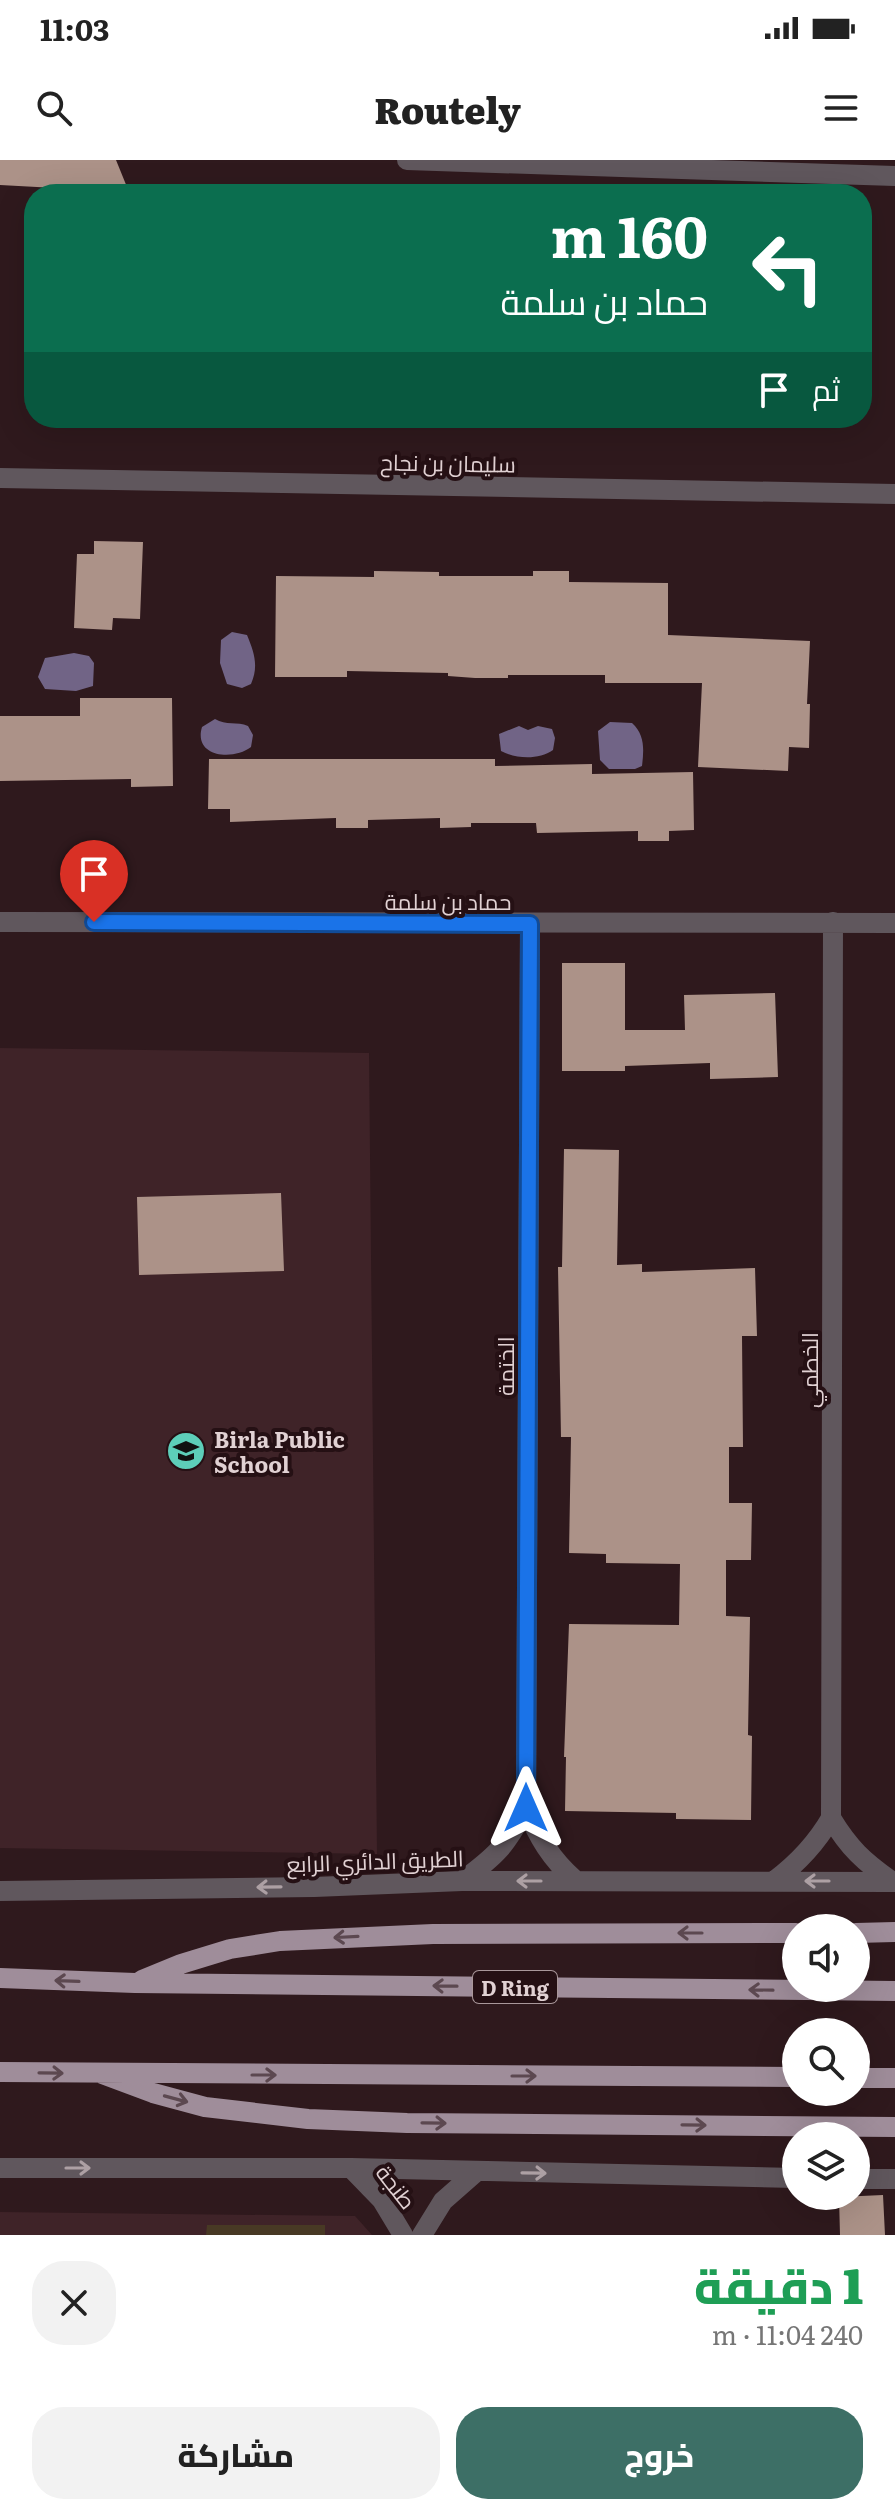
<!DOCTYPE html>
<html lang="ar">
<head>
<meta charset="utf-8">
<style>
	body { margin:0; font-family:Literata,Cairo,serif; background:#f2f2f2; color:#222; direction:rtl; height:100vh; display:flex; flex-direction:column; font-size:30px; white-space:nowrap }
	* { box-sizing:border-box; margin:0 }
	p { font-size:26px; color:#767676 }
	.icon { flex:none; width:44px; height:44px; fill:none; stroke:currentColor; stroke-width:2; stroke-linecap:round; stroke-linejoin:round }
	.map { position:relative; height:2075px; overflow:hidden; direction:ltr }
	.details { display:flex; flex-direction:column; background:#fff; flex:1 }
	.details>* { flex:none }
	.hud { position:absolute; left:24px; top:24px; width:848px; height:244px; border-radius:32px; box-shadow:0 8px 32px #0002; direction:rtl; background:#0b6e4f; color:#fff; overflow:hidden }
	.tools { position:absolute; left:782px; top:1754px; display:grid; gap:16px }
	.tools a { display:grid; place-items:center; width:88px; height:88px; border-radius:50%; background:#fff; box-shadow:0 8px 32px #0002; font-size:40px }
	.pin { position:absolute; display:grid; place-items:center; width:68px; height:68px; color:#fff; margin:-82px -34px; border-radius:50% 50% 50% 0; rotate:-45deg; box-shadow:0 0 8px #0007 }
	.pin .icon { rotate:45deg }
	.me { position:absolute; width:88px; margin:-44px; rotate:0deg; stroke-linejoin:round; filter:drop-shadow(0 0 6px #0008) }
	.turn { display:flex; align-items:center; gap:28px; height:168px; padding:0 32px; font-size:36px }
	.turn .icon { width:104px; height:104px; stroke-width:2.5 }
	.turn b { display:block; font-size:56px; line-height:68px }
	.then { display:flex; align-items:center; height:76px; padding:0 32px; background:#0003; gap:16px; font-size:30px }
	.round { display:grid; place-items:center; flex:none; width:84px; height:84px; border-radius:32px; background:#f2f2f2 }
	.head { display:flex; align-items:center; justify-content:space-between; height:136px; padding:0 32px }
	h1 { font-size:48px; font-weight:800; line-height:60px; color:#1e9e55 }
	.primary-button { display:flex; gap:16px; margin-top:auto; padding:16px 32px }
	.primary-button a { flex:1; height:92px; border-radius:32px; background:#3d6f66; color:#fff; font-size:32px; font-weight:800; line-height:92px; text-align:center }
	.primary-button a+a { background:#f2f2f2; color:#222 }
	.status { display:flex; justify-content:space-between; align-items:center; height:56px; padding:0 40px; background:#fff; direction:ltr }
	.status svg { height:22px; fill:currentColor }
	header { display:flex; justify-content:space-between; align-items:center; height:104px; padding:0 32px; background:#fff; font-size:36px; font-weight:800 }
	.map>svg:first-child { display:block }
	.built { fill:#3f2328 }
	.green { fill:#483924 }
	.water { fill:#716486 }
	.building { fill:#ac9288 }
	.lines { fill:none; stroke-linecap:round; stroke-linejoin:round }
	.minor { stroke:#60575d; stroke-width:20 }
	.major { stroke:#9f8d9a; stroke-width:20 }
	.oneway { stroke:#ada0a4 }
	.oneway2 { stroke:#5c4850 }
	.route-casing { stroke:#114b97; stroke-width:20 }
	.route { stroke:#1a73e8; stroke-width:14 }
	.labels { text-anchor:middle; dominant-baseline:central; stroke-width:8; stroke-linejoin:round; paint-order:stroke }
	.shield { fill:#251014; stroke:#a9979a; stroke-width:2 }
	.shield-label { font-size:20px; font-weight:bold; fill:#e1d1d3 }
	.street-label { font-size:22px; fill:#e1d1d3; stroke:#251014 }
	.poi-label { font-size:22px; font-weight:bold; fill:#e1d1d3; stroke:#251014; text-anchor:start }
</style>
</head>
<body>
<div class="status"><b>11:03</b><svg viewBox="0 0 49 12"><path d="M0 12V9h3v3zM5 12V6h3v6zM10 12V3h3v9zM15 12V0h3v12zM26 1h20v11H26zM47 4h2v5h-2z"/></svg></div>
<header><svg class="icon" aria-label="menu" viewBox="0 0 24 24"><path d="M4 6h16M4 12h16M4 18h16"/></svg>Routely<svg class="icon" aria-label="search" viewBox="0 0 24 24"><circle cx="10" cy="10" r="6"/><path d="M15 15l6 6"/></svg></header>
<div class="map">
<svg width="895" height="2075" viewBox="0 0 895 2075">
	<rect width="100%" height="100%" fill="#2f191d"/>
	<path class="built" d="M 0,888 L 369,893 L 377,1694 L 0,1688 Z
		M 0,2052 L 355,2056 L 372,2075 L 0,2075 Z"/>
	<path class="green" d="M 207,2065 L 325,2065 L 325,2075 L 206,2075 Z"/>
	<path class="water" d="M 232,472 L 247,475 C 254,492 259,506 251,524 L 242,528 L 227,524 L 220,503 L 221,480 Z
		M 74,493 L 89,496 L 94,503 L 93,526 L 76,531 L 45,529 L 38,517 L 45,498 Z
		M 215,559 C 226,566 237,561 248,566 L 253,575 L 251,587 C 233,601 193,597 202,567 Z
		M 610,562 L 632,563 C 645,575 644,589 642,606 L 635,609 L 609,609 L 600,600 L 598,571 Z
		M 519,566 L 528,570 L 538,566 L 552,569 L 555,578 L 553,590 C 539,600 516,599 501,591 L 499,574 Z"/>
	<path class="building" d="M 0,0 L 116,0 L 129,32 L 0,25 Z
		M 94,381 L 143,382 L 140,459 L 113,458 L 112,470 L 74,468 L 77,394 L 94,394 Z
		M 374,411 L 439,412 L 439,416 L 533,416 L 533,411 L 569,411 L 569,422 L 668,423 L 668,475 L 810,481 L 807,544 L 810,544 L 809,588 L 789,587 L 788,611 L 698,607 L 702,523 L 605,523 L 605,515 L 508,515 L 508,518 L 475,518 L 448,516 L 448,513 L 347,511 L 347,517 L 275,517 L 276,416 L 374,417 Z
		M 80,538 L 172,538 L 173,626 L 131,627 L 131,619 L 0,621 L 0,556 L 80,556 Z
		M 209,599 L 495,599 L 495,606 L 592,604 L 592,614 L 693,612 L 694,670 L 669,671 L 669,681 L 638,681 L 638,671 L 537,673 L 536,663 L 471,663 L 471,667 L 440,668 L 440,658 L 368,660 L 368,668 L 336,668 L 336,658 L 230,662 L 230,649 L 208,649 Z
		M 562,803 L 625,803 L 625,870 L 685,870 L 684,835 L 775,833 L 778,917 L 710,919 L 710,903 L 625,906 L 625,911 L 562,911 Z
		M 564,989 L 619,990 L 617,1105 L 642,1104 L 642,1112 L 755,1108 L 757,1176 L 742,1176 L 743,1287 L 729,1287 L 729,1343 L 752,1343 L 751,1400 L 726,1400 L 726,1456 L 750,1457 L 748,1575 L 752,1576 L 751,1660 L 676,1659 L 676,1653 L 565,1651 L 566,1597 L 564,1597 L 569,1464 L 679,1465 L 680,1404 L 606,1403 L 606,1394 L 569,1393 L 571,1277 L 561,1277 L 558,1107 L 562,1107 Z
		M 281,1033 L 284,1111 L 139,1115 L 137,1037 Z
		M 883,2035 L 885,2075 L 840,2075 L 839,2037 Z"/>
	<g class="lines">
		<path class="minor" d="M 407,0 L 895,16
			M 0,318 L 895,334
			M 0,762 L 895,763
			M 833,762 L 831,1658 C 849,1688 864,1702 893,1722
			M 526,1648 L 530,764
			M 462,1721 C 497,1695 505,1687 526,1648 C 538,1677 551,1699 575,1720
			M 774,1721 C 798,1703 816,1684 831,1658
			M 0,1731 L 314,1727 L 462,1721 L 895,1722
			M 0,2008 L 351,2008 L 796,2018
			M 351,2008 L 382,2040 L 403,2075
			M 856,2019 L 895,2019
			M 422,2075 L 443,2041 L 476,2012"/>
		<path class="major" d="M 856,1773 L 895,1772
			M 0,1818 L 135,1823 L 895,1831
			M 142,1820 L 181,1804 L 230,1789 L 280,1781 L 433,1774 L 796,1773
			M 0,1912 L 796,1917
			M 102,1914 L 153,1933 L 205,1947 L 308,1959 L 407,1963 L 895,1967
			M 856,1918 L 895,1918"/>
	</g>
	<defs><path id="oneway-shaft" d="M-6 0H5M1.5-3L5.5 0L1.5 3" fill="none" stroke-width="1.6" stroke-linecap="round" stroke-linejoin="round" transform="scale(2)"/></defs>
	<g class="oneway">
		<use href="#oneway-shaft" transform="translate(529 1721) rotate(180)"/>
		<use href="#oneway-shaft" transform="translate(817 1721) rotate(-180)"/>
		<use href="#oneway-shaft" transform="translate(269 1727) rotate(179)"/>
		<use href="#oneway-shaft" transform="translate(78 2008)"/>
		<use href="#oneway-shaft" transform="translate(534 2013) rotate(1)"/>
	</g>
	<g class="oneway2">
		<use href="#oneway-shaft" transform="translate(690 1773) rotate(180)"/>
		<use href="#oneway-shaft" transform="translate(346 1777) rotate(177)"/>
		<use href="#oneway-shaft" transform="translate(67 1821) rotate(-178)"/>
		<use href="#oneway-shaft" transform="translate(445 1826) rotate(-179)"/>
		<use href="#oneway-shaft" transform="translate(761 1830) rotate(-179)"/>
		<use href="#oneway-shaft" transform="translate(51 1913) rotate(1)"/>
		<use href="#oneway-shaft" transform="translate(264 1915)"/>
		<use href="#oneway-shaft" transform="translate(524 1916)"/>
		<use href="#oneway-shaft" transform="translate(176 1939) rotate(15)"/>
		<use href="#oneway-shaft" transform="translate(434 1963) rotate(1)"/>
		<use href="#oneway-shaft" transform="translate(694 1965) rotate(1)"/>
	</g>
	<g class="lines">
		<defs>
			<path id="route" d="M 94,762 L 530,764 L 526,1648"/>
		</defs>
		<use href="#route" class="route-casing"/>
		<use href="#route" class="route"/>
	</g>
	<defs>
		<symbol id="school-disc" viewBox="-11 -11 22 22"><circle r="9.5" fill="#5dceb9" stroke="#251014"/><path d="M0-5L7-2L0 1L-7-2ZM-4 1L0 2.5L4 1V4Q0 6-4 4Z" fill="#111"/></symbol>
	</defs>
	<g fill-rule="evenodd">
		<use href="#school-disc" x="164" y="1269" width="44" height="44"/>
	</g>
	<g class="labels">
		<rect class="shield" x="473" y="1811" width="84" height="32" rx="6"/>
		<g class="shield-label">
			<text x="515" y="1827">D Ring</text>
		</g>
		<g class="street-label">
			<text transform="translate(448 302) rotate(1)">سليمان بن نجاح</text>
			<text x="448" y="740">حماد بن سلمة</text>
			<text transform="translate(504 1206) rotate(-90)">الختمة</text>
			<text transform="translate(808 1210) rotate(-90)">الخطمي</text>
			<text transform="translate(375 1700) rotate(-2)">الطريق الدائري الرابع</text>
			<text transform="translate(397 2026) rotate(52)">طنجة</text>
		</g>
		<g class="poi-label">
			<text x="214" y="1278">Birla Public<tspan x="214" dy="25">School</tspan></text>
		</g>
	</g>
</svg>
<div class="tools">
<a><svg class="icon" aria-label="sound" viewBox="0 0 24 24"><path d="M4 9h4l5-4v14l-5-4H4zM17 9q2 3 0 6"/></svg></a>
<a><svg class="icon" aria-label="search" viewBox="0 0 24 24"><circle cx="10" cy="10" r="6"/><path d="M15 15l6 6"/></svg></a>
<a><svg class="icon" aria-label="layers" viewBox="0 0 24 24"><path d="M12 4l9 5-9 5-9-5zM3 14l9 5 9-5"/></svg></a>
</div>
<div class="pin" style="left:94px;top:762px;background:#d93025"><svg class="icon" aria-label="arrive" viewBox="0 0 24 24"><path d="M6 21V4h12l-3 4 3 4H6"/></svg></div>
<svg class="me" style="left:526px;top:1648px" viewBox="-20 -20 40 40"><path d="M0-17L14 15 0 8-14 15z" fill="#1a73e8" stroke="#fff" stroke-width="4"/></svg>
<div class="hud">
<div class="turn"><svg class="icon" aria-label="left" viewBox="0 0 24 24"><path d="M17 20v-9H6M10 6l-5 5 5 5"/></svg><div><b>160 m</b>حماد بن سلمة</div></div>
<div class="then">ثم<svg class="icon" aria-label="arrive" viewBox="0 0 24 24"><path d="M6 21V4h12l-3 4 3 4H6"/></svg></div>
</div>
</div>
<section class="details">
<div class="head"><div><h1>1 دقيقة</h1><p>240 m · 11:04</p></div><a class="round"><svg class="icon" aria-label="close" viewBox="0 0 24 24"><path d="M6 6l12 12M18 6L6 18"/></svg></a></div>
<div class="primary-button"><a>خروج</a><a>مشاركة</a></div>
</section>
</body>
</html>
